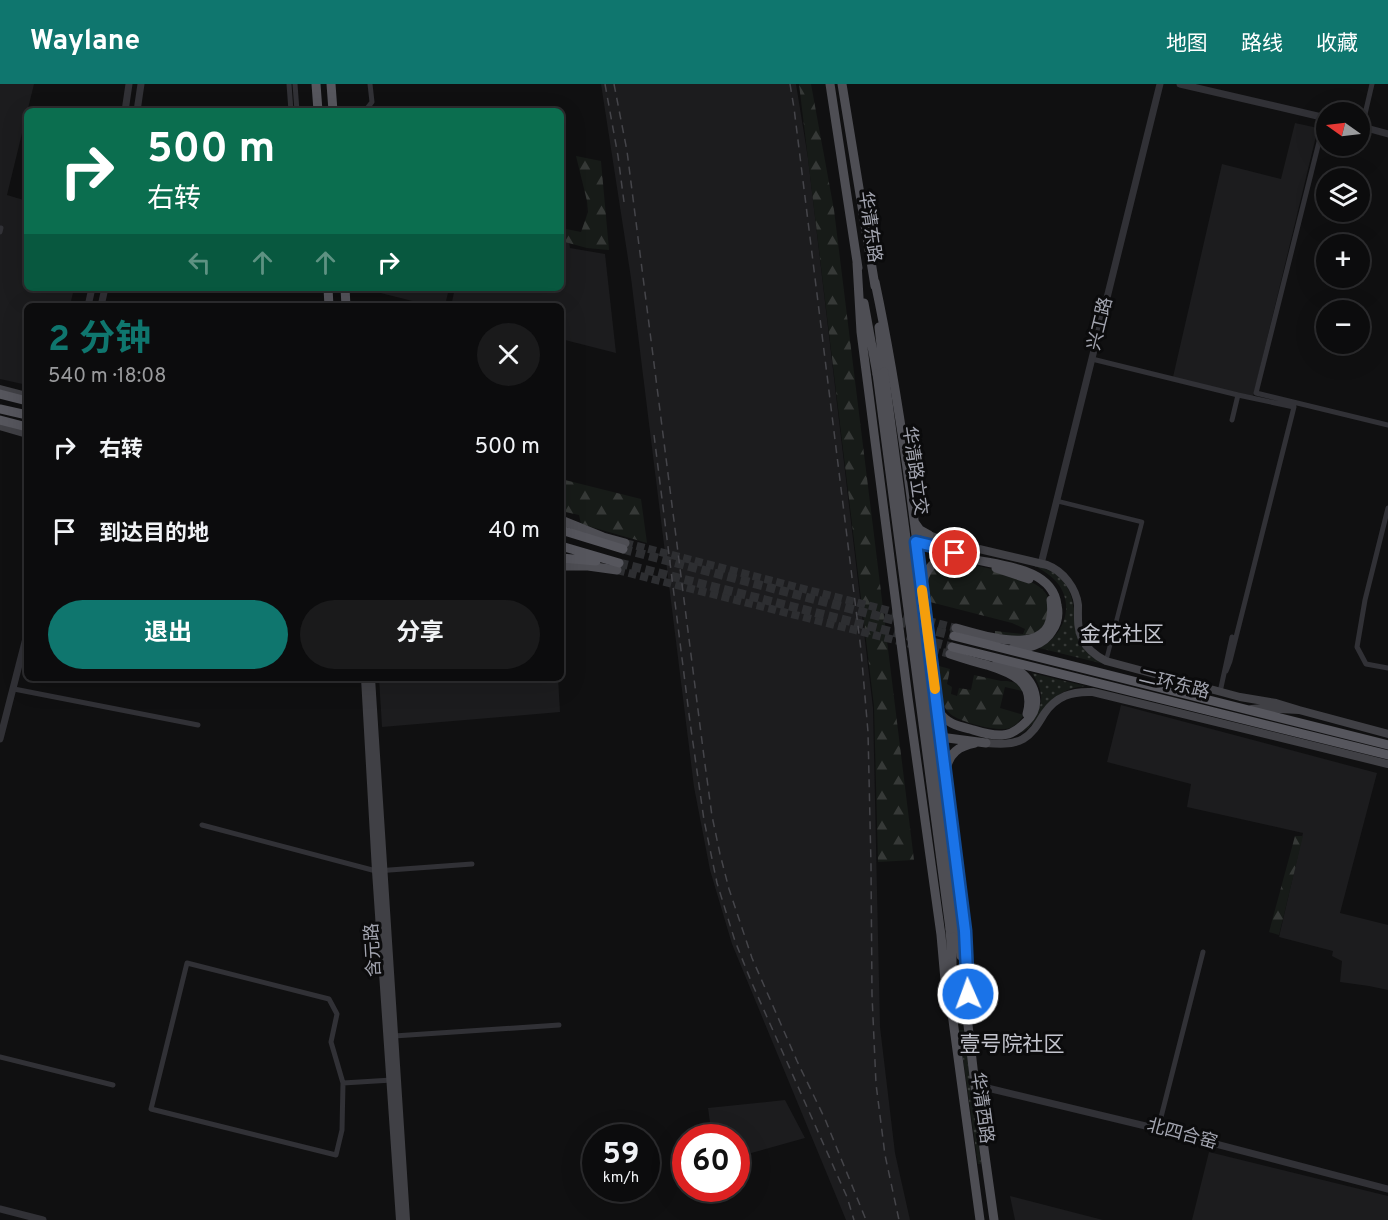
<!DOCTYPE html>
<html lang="zh">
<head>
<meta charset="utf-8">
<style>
	body { margin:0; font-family:Overpass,"Noto Sans SC",sans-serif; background:#1a1a1b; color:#f1f3f6; height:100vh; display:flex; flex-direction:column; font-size:22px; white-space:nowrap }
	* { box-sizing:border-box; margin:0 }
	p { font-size:20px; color:#9a9b9d }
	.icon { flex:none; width:33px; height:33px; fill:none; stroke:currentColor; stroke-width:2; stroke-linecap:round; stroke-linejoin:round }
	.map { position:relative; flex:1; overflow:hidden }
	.sheet { position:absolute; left:24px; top:219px; width:540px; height:378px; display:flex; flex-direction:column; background:#0c0c0d; border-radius:9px; box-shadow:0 6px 24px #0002,0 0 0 2px #2c2c2e }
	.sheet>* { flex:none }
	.hud { position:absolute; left:24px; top:24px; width:540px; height:183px; border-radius:9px; box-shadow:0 6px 24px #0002,0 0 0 2px #2c2c2e; background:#0b6e4f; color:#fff; overflow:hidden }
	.needle { width:39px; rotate:284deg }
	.buttons { position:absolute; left:1316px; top:18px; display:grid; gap:12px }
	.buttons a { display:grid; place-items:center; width:54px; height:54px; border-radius:50%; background:#0c0c0d; box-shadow:0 6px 24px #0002,0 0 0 2px #2c2c2e; font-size:30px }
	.speed { position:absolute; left:582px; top:1040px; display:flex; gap:12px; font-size:30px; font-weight:700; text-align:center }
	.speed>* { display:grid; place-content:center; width:78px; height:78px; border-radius:50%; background:#0c0c0d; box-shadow:0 6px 24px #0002,0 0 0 2px #2c2c2e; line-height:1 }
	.speed small { font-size:15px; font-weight:400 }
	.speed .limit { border:9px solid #d22; background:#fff; color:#111 }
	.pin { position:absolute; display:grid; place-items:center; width:51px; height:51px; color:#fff; margin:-26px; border:3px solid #fff; border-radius:50%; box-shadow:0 2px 6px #0007 }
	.me { position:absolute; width:66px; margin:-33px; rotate:358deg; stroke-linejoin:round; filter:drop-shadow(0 0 4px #0008) }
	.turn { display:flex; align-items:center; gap:21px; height:126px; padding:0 24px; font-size:27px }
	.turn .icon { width:78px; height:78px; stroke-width:2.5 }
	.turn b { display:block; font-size:42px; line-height:51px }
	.lanes { display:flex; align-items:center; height:57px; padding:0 24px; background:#0003; justify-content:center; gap:30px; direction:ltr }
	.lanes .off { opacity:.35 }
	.round { display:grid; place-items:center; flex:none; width:63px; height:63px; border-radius:32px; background:#1a1a1b }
	.overview { display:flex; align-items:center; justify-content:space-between; height:102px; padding:0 24px }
	h1 { font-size:36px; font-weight:700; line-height:45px; color:#0f766e }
	.primary-button { display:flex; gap:12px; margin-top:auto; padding:12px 24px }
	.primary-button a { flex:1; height:69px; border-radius:36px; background:#0f766e; color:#fff; font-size:24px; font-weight:700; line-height:69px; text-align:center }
	.primary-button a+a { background:#1a1a1b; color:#f1f3f6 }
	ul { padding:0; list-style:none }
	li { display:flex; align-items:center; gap:18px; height:84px; padding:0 24px }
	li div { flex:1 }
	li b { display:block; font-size:22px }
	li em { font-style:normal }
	header { display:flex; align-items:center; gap:36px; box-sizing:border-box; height:84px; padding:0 30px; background:#0f766e; color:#fff }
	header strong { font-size:28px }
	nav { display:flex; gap:33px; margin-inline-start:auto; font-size:21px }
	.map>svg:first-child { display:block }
	.built { fill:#1c1c1e }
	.grass { fill:url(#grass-dots) }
	.forest { fill:url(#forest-firs) }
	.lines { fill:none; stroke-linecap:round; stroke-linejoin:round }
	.secondary-tunnel { stroke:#2d2e31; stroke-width:8; stroke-dasharray:8 4; stroke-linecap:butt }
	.trunk-tunnel { stroke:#2d2e31; stroke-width:9; stroke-dasharray:9 4.5; stroke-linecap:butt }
	.pedestrian { stroke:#313136; stroke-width:4.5 }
	.minor { stroke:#313136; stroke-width:5 }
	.tertiary { stroke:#313136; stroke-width:7 }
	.secondary { stroke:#404045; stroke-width:8 }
	.primary { stroke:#4e4e54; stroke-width:9 }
	.trunk { stroke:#56565d; stroke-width:9 }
	.rail { stroke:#45454a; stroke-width:1.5; stroke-dasharray:8 6; stroke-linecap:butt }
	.primary-bridge { stroke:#4e4e54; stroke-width:9 }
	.route-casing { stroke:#114b97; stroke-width:15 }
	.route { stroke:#1a73e8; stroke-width:10 }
	.slow { stroke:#f59e0b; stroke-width:10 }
	.labels { text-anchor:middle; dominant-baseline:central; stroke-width:6; stroke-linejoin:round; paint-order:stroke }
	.street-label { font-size:18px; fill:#a3a5b0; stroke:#0b0b0c }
	.quarter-label { font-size:21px; fill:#c3c4cd; stroke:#0b0b0c }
</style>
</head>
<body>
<header>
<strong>Waylane</strong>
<nav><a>地图</a><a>路线</a><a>收藏</a></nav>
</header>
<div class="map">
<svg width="1388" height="1136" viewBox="0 0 1388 1136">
	<defs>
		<pattern id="grass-dots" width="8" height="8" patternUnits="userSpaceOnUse" patternTransform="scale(1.5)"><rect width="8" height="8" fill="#171b18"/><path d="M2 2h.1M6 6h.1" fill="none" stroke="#363937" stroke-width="1.8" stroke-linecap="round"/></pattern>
		<pattern id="forest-firs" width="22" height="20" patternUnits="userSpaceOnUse" patternTransform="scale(1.5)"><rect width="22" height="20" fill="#171b18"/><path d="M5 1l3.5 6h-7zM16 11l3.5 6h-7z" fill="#363937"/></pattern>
	</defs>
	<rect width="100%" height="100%" fill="#101011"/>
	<path class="built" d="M 0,0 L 34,0 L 7,111 L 27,117 L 27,204 L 74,204 L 70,222 L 27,222 L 27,301 L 0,295 Z
		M 601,0 L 796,0 L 808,74 L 873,624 L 880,943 L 895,1069 L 910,1136 L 846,1136 L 732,860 L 710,786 L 694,703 L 631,194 Z
		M 1295,39 L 1318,44 L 1253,313 L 1173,293 L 1222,80 L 1281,95 Z
		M 561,157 L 569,158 L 570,164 L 605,170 L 616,269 L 561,255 L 561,222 L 451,222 L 455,204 L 561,204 Z
		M 361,204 L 449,204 L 445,222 L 432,222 Z
		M 379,594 L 558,594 L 560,628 L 382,643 Z
		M 1121,621 L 1377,689 L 1340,829 L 1388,841 L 1388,906 L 1369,902 L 1340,898 L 1342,877 L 1332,872 L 1333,867 L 1279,853 L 1303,749 L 1187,723 L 1191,700 L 1107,678 Z
		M 785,1016 L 805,1054 L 737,1073 L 736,1053 L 712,1053 L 708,1024 Z
		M 1209,1068 L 1388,1112 L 1388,1136 L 1192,1136 Z
		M 1010,1112 L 1103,1136 L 1015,1136 Z"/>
	<path class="grass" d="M 1033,481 C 1062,488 1071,501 1075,531 C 1076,536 1076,545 1079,549 C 1084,558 1101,573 1108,581 L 1039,564 C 1062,553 1075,524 1059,501 C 1052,492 1043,486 1033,481 Z
		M 1032,589 L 1085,602 C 1045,606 1049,633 1020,650 C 1041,630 1049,614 1032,589 Z
		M 959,946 L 964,946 L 981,1080 L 978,1080 Z"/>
	<path class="forest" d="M 799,0 L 811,0 L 834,126 L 914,776 L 878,778 L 874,622 Z
		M 576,72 L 601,77 L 609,166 L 587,164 L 561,157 L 561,144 L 581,148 L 588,128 L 587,117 Z
		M 561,395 L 641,415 L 647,459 L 581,440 L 579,431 L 561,427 Z
		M 952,477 C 973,480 1023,491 1038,502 C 1044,506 1048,511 1049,517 C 1051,526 1046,536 1043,544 L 1029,552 L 1014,553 L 995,550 L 995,547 L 1023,550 L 1025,545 L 1012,539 L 930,518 C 927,495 926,482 952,477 Z
		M 939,582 L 950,585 L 947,600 L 952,603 L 951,610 L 957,612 L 959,604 L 971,606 L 974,591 L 1001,597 L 1007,597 L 1021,600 L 1026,608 L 1005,603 L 1000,624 L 1024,631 C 1020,636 1016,642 1010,644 C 997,648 965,639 953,632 C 949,629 946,626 944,622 Z
		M 1295,752 L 1303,752 L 1279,851 L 1269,848 Z"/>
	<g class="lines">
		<path class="secondary-tunnel" d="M 625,459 L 956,544
			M 617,486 L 950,570"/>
		<path class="trunk-tunnel" d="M 623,465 L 954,552
			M 619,479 L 952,563"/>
		<path class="pedestrian" d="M 1057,417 L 1142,438 L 1106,577"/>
		<path class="minor" d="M 289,0 L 291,27
			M 295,0 L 297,27
			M 365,27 L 372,18 L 370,0
			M 1325,34 L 1256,309 L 1388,341
			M 1362,43 L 1372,0
			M 0,148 L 1,144
			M 1092,275 L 1238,311 L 1294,323 L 1230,577 L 1226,587
			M 1232,336 L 1238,311
			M 1388,424 L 1365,516 L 1357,563 L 1366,580 L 1388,584
			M 14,605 L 198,641
			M 1220,608 L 1232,553
			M 202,741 L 376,787 L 472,780
			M 394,952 L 559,941
			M 0,973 L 113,1001
			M 343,999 L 342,1046 L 336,1071 L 151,1025 L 187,879 L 329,915 L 337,930 L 331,958 L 343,999 L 392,996
			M 1158,1045 L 1203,868"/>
		<path class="tertiary" d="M 1180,0 L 1326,34
			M 125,27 L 129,0
			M 137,27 L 141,0
			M 1359,42 L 1388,50
			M 88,222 L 92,204
			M 101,222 L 105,204
			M 1041,480 L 1160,0
			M 0,655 L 27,550
			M 975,1001 L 1158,1045 L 1388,1105
			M 0,1125 L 43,1136"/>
		<path class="secondary" d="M 0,305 L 27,312
			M 0,342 L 27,350
			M 929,451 L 945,457 L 1047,481 C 1063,487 1076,504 1078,521 C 1078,533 1077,544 1082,555 C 1087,565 1096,572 1106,577 L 1240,613 L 1276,619 L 1299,626
			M 365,594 L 376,787 L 400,1136
			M 371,594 L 406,1136
			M 1252,625 L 1262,624 L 1299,626 L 1388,650
			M 986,659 C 998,660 1012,661 1023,655 C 1033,649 1038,640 1044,630 C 1056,612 1072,607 1093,608 L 1388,680"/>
		<path class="primary" d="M 830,0 L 858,184
			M 842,0 L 875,202
			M 857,179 L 861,248 L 908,614 L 941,851 L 946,907 L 952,932
			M 875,198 C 907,349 922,504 941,658 C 947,703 952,748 958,793 C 964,838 970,883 966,929
			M 864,219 L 877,290
			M 879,243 L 884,288
			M 561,436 L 603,453 L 625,459
			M 915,439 L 920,446 L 929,451
			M 911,458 L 916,458 C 927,460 938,462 948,465 C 954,467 959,471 964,473 C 994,482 1052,481 1057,521 C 1059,530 1057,540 1052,547 C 1044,561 1026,565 1012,565
			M 561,482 L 588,482 L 617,486
			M 996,484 L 1029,495
			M 923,499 C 927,478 941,473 961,473
			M 956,544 C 989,553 1059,577 1051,516
			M 950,570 C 962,574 974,578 987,581 C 1012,589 1036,598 1027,630
			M 939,627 C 945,639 958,642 970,645 C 980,648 991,652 1002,651 C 1011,651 1019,645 1026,638 C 1044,621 1035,596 1014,584 C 1009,582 1003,580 997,577
			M 935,654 L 940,653 L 986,659
			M 946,686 C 949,669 959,662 975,659
			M 950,845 L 952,875 L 952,912
			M 958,846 L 961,872
			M 966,924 L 975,1001 L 994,1136
			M 952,929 L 980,1136"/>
		<path class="trunk" d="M 316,0 L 318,27
			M 331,0 L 333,27
			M 328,204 L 329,222
			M 345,204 L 346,222
			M 0,310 L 27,317
			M 0,325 L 27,331
			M 0,336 L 27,343
			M 561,446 L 623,465
			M 561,462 L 619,479
			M 561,474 L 596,477
			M 954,552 L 1388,661
			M 952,563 L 1388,671"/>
		<path class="rail" d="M 605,0 L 618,72 L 624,118
			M 614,0 L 627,67 L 704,673 L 712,732 L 720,770 L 729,805 L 752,874 L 797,977 L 825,1035 L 866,1136
			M 790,0 L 794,24 L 861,566 L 868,648 L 871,781 L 872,911 L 876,1000 L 885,1071 L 899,1136
			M 654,351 L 690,638 L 704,736 L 717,799 L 735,857 L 751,897 L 847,1113 L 854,1136"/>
		<path class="primary-bridge" d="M 884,288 L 958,846
			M 877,290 L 950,845"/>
	</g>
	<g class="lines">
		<defs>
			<path id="route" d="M 955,469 L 950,466 L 916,458 L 965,847 L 968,910"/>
		</defs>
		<use href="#route" class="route-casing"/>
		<use href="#route" class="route"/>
		<path class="slow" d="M 922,506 L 935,605"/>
	</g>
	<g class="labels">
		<g class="street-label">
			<text transform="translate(869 143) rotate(82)">华清东路</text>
			<text transform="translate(1101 240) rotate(-76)">兴工路</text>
			<text transform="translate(914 387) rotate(82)">华清路立交</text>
			<text transform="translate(1174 601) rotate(14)">二环东路</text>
			<text transform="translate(374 866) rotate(-93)">含元路</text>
			<text transform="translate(981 1024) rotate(82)">华清西路</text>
			<text transform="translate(1182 1051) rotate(15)">北四合窑</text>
		</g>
		<g class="quarter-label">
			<text x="1122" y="551">金花社区</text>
			<text x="1012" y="961">壹号院社区</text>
		</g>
	</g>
</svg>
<div class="buttons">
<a><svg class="needle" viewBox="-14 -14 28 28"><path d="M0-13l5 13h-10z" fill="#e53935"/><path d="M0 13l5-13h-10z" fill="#9a9b9d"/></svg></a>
<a><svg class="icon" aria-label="layers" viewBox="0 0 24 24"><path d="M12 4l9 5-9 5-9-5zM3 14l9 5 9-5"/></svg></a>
<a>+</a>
<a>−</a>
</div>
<div class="speed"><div>59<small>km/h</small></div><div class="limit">60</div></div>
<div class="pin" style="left:955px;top:469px;background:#d93025"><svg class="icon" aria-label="arrive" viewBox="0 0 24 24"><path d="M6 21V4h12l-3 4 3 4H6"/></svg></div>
<svg class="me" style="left:968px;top:910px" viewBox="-20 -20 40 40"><circle r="17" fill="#1a73e8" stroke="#fff" stroke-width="3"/><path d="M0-11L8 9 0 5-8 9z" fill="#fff"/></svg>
<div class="hud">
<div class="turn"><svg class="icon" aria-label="right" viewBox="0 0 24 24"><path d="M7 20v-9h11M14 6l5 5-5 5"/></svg><div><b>500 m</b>右转</div></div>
<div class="lanes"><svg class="icon off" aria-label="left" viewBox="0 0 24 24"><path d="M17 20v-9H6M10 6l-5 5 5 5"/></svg><svg class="icon off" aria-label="ahead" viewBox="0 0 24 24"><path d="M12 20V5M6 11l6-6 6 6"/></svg><svg class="icon off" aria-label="ahead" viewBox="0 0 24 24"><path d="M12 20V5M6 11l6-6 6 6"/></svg><svg class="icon" aria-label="right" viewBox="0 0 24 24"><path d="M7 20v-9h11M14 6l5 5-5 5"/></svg></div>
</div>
<section class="sheet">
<div class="overview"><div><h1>2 分钟</h1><p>540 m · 18:08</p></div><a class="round"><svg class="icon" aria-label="close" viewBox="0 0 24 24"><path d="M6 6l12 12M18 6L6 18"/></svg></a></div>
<ul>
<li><svg class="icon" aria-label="right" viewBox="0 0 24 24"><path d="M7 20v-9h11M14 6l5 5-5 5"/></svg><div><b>右转</b></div><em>500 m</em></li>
<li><svg class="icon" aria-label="arrive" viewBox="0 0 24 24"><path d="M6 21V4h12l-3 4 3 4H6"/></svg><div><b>到达目的地</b></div><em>40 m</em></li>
</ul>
<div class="primary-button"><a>退出</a><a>分享</a></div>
</section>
</div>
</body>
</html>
